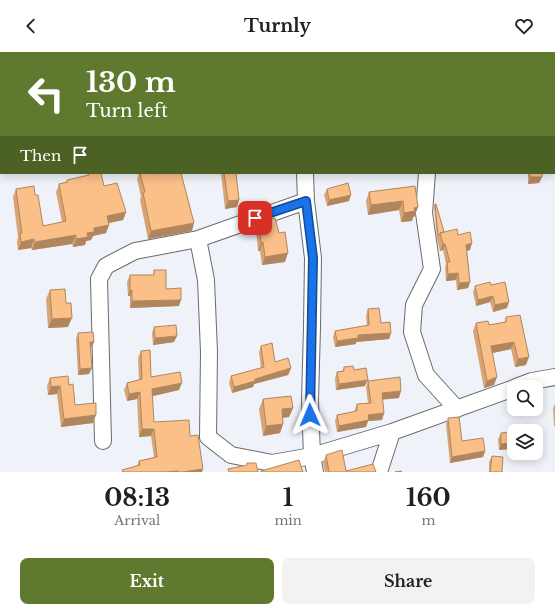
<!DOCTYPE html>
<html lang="en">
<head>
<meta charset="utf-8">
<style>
	body { margin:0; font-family:"Libre Baskerville",serif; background:#f2f2f2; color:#202124; height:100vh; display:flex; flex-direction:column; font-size:15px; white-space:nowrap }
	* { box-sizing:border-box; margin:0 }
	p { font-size:13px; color:#757577 }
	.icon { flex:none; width:22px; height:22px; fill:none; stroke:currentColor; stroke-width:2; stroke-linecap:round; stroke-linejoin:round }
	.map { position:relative; height:420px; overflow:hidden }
	.details { display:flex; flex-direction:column; background:#fff; flex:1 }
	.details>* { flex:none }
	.banner { position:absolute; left:0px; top:0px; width:555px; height:122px; box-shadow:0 2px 10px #0003; background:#5f7a2e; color:#fff; overflow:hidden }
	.tools { position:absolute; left:507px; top:328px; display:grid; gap:8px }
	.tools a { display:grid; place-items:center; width:36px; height:36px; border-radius:8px; background:#fff; box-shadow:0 2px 10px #0003; font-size:20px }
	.pin { position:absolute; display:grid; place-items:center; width:34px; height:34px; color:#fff; margin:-17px; border-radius:8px; box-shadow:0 2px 6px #0006 }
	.me { position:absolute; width:44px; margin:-22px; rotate:359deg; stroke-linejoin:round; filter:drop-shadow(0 0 3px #0008) }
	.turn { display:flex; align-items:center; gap:14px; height:84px; padding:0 20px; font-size:18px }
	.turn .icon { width:52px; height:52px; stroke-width:2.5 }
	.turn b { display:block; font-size:28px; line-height:34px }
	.then { display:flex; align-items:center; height:38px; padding:0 20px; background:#0003; gap:8px; font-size:15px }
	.eta { display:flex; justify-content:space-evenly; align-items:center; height:68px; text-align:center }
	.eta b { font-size:24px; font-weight:700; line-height:28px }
	.primary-button { display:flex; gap:8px; margin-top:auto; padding:8px 20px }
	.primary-button a { flex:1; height:46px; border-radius:8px; background:#5f7a2e; color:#fff; font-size:16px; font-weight:700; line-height:46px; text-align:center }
	.primary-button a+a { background:#f2f2f2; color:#202124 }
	header { display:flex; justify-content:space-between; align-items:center; height:52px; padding:0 20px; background:#fff; font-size:18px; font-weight:700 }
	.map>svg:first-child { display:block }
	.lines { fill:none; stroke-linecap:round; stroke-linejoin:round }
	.minor-casing { stroke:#686b70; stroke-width:18 }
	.minor { stroke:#fff; stroke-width:16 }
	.wall { fill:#d8a475 }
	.shaded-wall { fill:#b0865f }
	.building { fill:#fbbf88; stroke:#b0865f }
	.route-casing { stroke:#114b97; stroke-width:10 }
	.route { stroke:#1a73e8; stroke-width:7 }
</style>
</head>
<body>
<header><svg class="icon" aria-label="back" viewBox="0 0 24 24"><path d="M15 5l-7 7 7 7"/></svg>Turnly<svg class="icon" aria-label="heart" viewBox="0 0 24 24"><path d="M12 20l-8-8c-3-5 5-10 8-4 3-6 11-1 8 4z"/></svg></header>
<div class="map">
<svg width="555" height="420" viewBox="0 0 555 420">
	<rect width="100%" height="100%" fill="#eff2f8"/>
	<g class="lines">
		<defs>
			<path id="minor" d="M 352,0 L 352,1
				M 375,1 L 380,0
				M 438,1 L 439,0
				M 0,105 L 1,105
				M 305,121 L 306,149 L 313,206 L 312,275 L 310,349 L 312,404 L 315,420
				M 427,121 L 424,161 L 432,217 L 414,253 L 412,280 L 426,323 L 457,357
				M 198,187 L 206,228 L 209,300 L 208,385 L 231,403 L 272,411 L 312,404 L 392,380
				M 516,335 L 532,329 L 555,325
				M 103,389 L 99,227 L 106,214 L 135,199 L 198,187 L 306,149
				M 379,420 L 392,380 L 514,336"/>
		</defs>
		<use href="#minor" class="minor-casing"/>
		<use href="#minor" class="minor"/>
	</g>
	<path class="wall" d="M 161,0 L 184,0 L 184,1 L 161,1 Z
		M 88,121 L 101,121 L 104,134 L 126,160 L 123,168 L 109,171 L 109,173 L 106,181 L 93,184 L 91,188 L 86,189 L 85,193 L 73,195 L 72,192 L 32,198 L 31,196 L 18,198 L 17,190 L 18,185 L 13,145 L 16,137 L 35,143 L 43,174 L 62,170 L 56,140 L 59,132 L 66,130 L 67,128 L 87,124 Z
		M 139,121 L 152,121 L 192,179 L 148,187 L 140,148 L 141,145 L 137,127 Z
		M 221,121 L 236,121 L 239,148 L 237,155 L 225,157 Z
		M 528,121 L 542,121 L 542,125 L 539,131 L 528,132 Z
		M 415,134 L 418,155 L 414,165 L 413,165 L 412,169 L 401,170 L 399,158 L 368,163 L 366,149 L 369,140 Z
		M 327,137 L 349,149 L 327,154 L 324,143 Z
		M 435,152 L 444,180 L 458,183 L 470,198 L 467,199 L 470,230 L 468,236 L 457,238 L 456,228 L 446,229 L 445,216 L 446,212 L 443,198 L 440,199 L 437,187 L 434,155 Z
		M 259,169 L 285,210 L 262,213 L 260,199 L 258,199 L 256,178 Z
		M 154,218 L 166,237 L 179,254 L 130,256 L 130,244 L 128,244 L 127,230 L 130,223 L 153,223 Z
		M 491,233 L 507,256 L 493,260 L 490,250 L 476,254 L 473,240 L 475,234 Z
		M 50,238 L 66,251 L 68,275 L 48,276 L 46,247 Z
		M 368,257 L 391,281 L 389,287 L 356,290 L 356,292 L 335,295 L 333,285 L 335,279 L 367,274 L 366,264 Z
		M 506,265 L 526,313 L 515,315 L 511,297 L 492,301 L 494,333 L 484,336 L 473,279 L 476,271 L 489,273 L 504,271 Z
		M 154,275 L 174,290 L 153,293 L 152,281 Z
		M 78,281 L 94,290 L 91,296 L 89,322 L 78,323 L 76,287 Z
		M 261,294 L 275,310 L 291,316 L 288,323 L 254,332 L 253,335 L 232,341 L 229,331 L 231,324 L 261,316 L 259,300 Z
		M 141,299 L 151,325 L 179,338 L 152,344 L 154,370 L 190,384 L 202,420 L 122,420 L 122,418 L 137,414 L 139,409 L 154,405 L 151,384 L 139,385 L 137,347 L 127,349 L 124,338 L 127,331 L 139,328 L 138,306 Z
		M 344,315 L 354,318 L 365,334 L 336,338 L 335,326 L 337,320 L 342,319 Z
		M 50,326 L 69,333 L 75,353 L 93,371 L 61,375 L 57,342 L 48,343 L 47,334 Z
		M 368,329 L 399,346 L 382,347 L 384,361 L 382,368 L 368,369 L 366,375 L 337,380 L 335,369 L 337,363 L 354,360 L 357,352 L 368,351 L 366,335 Z
		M 263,347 L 293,356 L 289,365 L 283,366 L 283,372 L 280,381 L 263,384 L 259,357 Z
		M 555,347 L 555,374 L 554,374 L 553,356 L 555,352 Z
		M 448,366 L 462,389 L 485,399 L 483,405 L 450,411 L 446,372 Z
		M 514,380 L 499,398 L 498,387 L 501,381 Z
		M 326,403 L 346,419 L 376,420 L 325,420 L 323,411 Z
		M 492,404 L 502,420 L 489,420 L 489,410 Z"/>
	<path class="shaded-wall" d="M 289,0 L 299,0 L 296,1 L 289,1 Z
		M 554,26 L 555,26 L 555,32 L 554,32 Z
		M 530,125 L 542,125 L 539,131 L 528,132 Z
		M 351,143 L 349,149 L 327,154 L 329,148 Z
		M 239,148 L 237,155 L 225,157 L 228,149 Z
		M 403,149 L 399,158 L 368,163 L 371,153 Z
		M 418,155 L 414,165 L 413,165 L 412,169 L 401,170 L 404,161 L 414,156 Z
		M 126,160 L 123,168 L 104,172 L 107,164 Z
		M 194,171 L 192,179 L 148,187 L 151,179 Z
		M 109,173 L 106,181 L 93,184 L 91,188 L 86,189 L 85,193 L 73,195 L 76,187 L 87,181 L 94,176 Z
		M 76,183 L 72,192 L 32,198 L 35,190 Z
		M 34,187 L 31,196 L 18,198 L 21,190 Z
		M 263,190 L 260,199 L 258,199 L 261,191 Z
		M 472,191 L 470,198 L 464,199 L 466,193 Z
		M 443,192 L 445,192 L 443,198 L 440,199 Z
		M 288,201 L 285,210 L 262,213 L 265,205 Z
		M 458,221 L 456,228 L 446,229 L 448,222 Z
		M 470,230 L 468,236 L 457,238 L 459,231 Z
		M 130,238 L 132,238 L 130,244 L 128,244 Z
		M 493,244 L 490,250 L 476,254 L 478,248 Z
		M 181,248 L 179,254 L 130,256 L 132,249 Z
		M 509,250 L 507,256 L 493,260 L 495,253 Z
		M 72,266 L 68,275 L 48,276 L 52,267 Z
		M 391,281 L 389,287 L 356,290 L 356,292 L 335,295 L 337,289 L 358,283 Z
		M 177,284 L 174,290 L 153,293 L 155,286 Z
		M 90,290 L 94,290 L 91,296 L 88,296 Z
		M 514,290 L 511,297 L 488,302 L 491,294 Z
		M 529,305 L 526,313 L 515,315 L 518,307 Z
		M 92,316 L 89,322 L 78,323 L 80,317 Z
		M 291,316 L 288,323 L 254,332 L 253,335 L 232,341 L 234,335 L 255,327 Z
		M 497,325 L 494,333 L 484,336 L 487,329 Z
		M 368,328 L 365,334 L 336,338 L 339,332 Z
		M 182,331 L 179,338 L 149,345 L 152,337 Z
		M 60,334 L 57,342 L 48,343 L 51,335 Z
		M 401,339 L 399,346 L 379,348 L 382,341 Z
		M 140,340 L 137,347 L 127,349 L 129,342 Z
		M 293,356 L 289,365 L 278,366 L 282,357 Z
		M 384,361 L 382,368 L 368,369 L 366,375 L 337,380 L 339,374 L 368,363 Z
		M 96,363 L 93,371 L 61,375 L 64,367 Z
		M 283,372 L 280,381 L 263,384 L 266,374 Z
		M 142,377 L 154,377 L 151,384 L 139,385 Z
		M 514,391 L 514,397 L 499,398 L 501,392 Z
		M 485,399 L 483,405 L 450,411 L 452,405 Z
		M 203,417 L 202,420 L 182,420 Z
		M 178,419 L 178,420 L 165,420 Z"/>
	<path class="building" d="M 172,0 L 184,0 L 184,1 L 172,1 Z
		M 554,15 L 555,15 L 555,26 L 554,26 Z
		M 89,121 L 101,121 L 104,134 L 117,131 L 126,160 L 107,164 L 109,173 L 94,176 L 94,180 L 87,181 L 88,185 L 76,187 L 76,183 L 35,190 L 34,187 L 21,190 L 20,181 L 22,181 L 16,137 L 34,134 L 35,143 L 38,143 L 43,174 L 66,169 L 59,132 L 67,130 L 67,128 L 89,123 Z
		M 140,121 L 152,121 L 152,122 L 157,121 L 181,121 L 194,171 L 151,179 L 143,141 L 145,140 Z
		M 224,121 L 236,121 L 239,148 L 228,149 Z
		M 530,121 L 542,121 L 542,125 L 530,125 Z
		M 348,131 L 351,143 L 329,148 L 327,137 Z
		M 415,134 L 418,155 L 414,156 L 415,159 L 404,161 L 403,149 L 371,153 L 369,140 Z
		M 435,152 L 436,152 L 444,180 L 440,181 L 438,184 Z
		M 275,166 L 279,181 L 285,180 L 288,201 L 265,205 L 263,190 L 261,191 L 259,169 Z
		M 457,177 L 458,183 L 470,180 L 472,191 L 466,193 L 470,230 L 459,231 L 458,221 L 448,222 L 447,210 L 450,210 L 445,192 L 443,192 L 440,181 Z
		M 154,218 L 166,218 L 166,237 L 181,236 L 181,248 L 132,249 L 132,238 L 130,238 L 130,223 L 154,223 Z
		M 490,230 L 491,233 L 505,230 L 509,250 L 495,253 L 493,244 L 478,248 L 475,234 Z
		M 65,237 L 66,251 L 71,251 L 72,266 L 52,267 L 50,238 Z
		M 379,256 L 381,271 L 390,270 L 391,281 L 358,283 L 358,286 L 337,289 L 335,279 L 369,273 L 368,257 Z
		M 520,263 L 529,305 L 518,307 L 514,290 L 491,294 L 497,325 L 487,329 L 476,271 L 488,269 L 489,273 L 506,270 L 506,265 Z
		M 176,273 L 177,284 L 155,286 L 154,275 Z
		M 93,280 L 94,290 L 90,290 L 92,316 L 80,317 L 78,281 Z
		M 272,291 L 275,310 L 288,306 L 291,316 L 255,327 L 255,329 L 234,335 L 231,324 L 264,315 L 261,294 Z
		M 150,298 L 151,325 L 180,320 L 182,331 L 152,337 L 154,370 L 189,368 L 190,384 L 198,383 L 203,417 L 182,420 L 178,420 L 178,419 L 165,420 L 123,420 L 122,418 L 140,413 L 139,409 L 157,405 L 154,377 L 142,377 L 140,340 L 129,342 L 127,331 L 142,327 L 141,299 Z
		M 353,314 L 354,318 L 366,316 L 368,328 L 339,332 L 337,320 L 344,319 L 344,315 Z
		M 68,324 L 69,333 L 73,332 L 75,353 L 96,351 L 96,363 L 64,367 L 60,334 L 51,335 L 50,326 Z
		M 400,325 L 401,339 L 382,341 L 384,361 L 368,363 L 369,368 L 339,374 L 337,363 L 357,359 L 357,352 L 371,351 L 368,329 Z
		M 291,344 L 293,356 L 282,357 L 283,372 L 266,374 L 263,347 Z
		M 459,365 L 462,389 L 483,386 L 485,399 L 452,405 L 448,366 Z
		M 528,372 L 529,379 L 519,379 L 519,375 Z
		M 514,380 L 514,391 L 501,392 L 501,381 Z
		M 342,398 L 346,419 L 373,412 L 376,420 L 329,420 L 326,403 Z
		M 492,404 L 503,405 L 502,420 L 490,420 Z
		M 299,408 L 303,420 L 261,420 L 261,419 Z
		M 247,411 L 256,411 L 258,420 L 229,420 L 228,417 L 247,413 Z
		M 401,419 L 402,420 L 395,420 Z"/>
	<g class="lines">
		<defs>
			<path id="route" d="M 255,166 L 306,149 L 313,206 L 310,363"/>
		</defs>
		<use href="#route" class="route-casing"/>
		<use href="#route" class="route"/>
	</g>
</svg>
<div class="tools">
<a><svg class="icon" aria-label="search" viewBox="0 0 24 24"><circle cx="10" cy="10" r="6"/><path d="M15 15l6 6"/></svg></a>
<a><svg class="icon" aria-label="layers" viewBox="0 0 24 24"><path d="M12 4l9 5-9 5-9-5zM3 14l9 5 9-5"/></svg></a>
</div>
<div class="pin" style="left:255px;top:166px;background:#d93025"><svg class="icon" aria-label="arrive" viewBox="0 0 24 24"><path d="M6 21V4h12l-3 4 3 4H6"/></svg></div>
<svg class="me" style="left:310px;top:363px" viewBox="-20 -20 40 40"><path d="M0-17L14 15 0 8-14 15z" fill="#1a73e8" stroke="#fff" stroke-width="4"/></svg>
<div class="banner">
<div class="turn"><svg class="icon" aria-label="left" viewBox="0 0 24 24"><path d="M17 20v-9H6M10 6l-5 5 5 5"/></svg><div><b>130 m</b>Turn left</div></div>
<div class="then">Then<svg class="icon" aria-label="arrive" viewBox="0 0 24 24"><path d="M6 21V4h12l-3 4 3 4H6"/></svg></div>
</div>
</div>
<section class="details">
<div class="eta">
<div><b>08:13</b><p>Arrival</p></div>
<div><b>1</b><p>min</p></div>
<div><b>160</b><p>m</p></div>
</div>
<div class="primary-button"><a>Exit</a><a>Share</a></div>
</section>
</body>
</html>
